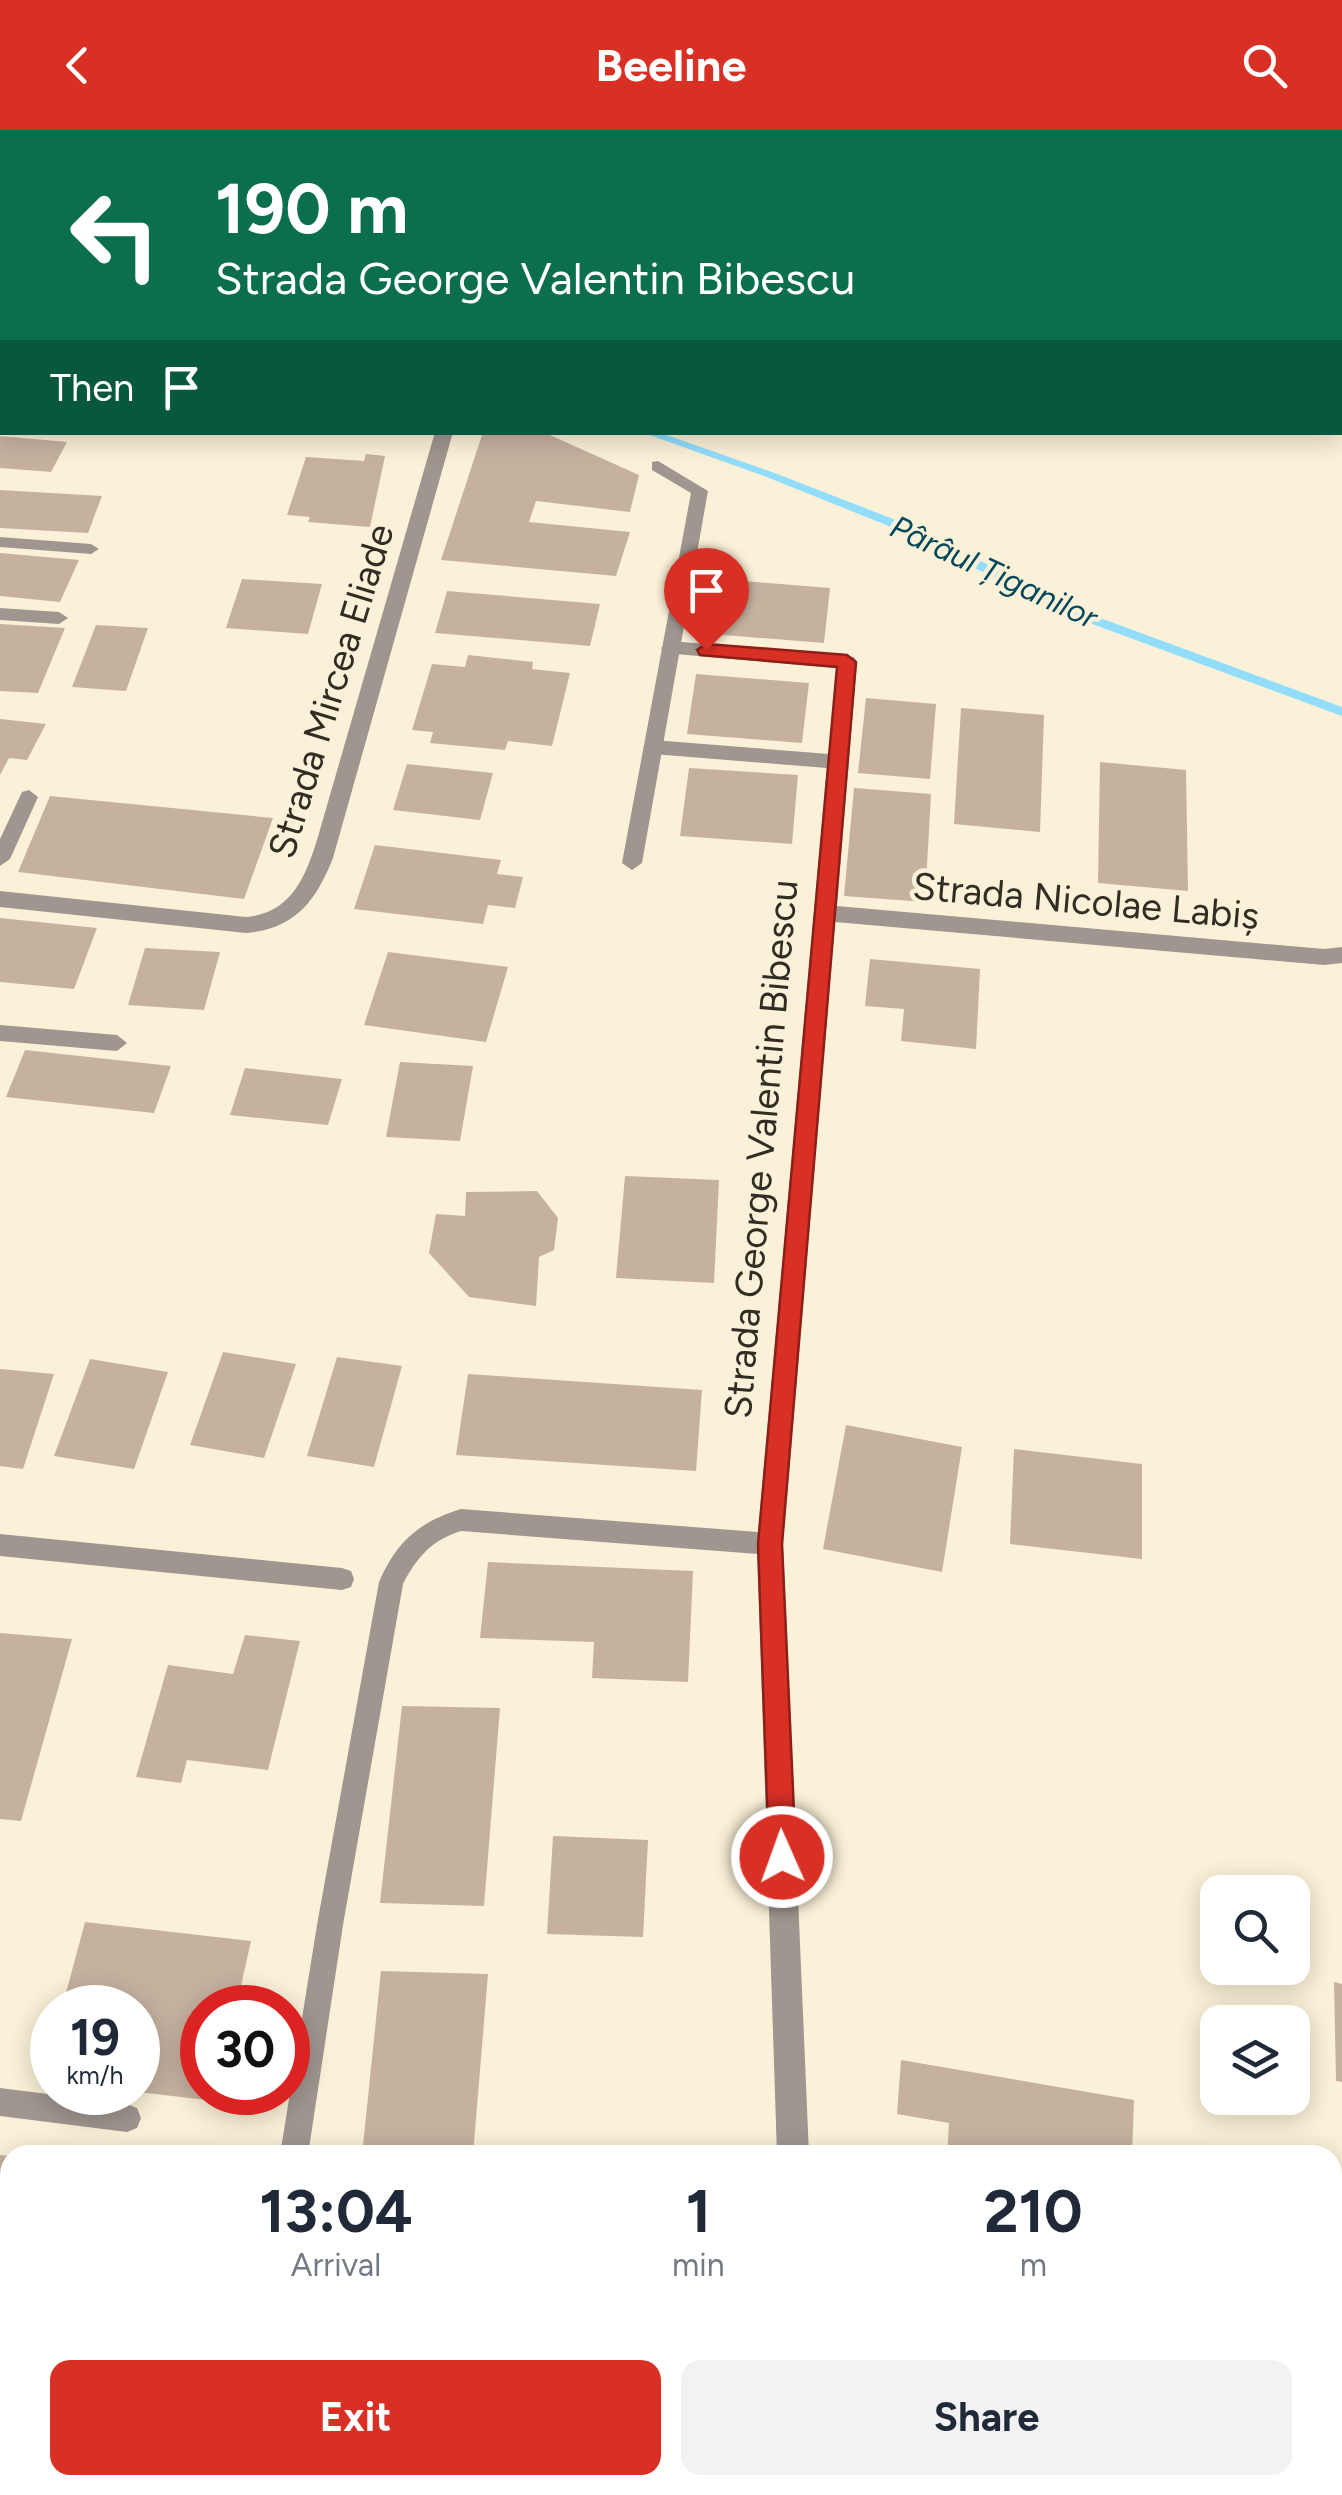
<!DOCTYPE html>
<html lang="en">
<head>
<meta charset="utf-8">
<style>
	body { margin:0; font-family:Figtree,sans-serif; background:#f2f2f3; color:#1f2937; height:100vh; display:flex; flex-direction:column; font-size:38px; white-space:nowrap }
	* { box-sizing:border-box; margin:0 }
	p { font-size:32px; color:#747a83 }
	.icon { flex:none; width:55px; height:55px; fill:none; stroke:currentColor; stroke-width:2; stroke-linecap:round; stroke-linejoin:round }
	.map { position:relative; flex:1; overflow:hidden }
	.drawer { position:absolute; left:0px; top:2015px; width:1342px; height:350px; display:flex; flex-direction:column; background:#fff; border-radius:30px 30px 0 0; box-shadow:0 5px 25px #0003 }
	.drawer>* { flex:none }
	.top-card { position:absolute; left:0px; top:0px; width:1342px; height:305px; box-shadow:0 5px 25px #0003; background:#0b6e4f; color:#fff; overflow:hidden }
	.fabs { position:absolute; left:1200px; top:1745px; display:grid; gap:20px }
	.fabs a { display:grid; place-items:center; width:110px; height:110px; border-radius:20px; background:#fff; box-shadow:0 5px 25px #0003; font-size:50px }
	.speed { position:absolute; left:30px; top:1855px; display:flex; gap:20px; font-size:50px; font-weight:700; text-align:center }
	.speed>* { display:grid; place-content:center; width:130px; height:130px; border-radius:50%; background:#fff; box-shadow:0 5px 25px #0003; line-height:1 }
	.speed small { font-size:25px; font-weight:400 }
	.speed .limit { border:15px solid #d22; background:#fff; color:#111 }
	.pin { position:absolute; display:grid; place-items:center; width:85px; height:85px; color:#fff; margin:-102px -42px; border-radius:50% 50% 50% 0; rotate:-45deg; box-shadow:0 0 10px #0007 }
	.pin .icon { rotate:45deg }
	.me { position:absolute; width:110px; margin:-55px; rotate:358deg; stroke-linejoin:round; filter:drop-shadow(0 0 8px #0008) }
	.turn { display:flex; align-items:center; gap:35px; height:210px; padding:0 50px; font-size:45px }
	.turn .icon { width:130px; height:130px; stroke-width:2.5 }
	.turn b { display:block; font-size:70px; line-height:85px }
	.then { display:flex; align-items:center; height:95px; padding:0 50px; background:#0003; gap:20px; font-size:38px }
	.eta { display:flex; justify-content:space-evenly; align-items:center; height:170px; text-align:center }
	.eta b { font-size:60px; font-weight:700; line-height:70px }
	.button { display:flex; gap:20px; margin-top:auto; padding:20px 50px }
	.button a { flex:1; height:115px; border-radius:20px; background:#d93025; color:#fff; font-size:40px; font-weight:700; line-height:115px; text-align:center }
	.button a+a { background:#f2f2f3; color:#1f2937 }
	header { display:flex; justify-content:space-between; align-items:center; height:130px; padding:0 50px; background:#d93025; color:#fff; font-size:45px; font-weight:700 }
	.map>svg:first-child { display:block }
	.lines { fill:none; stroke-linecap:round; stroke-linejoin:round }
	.stream { fill:#91ddfb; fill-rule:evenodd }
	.building { fill:#c6b19f }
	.service { fill:#9f968f; fill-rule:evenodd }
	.minor { fill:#9f968f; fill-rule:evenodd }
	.route { fill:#d93025; stroke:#8d1f18; stroke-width:2.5 }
	.labels { text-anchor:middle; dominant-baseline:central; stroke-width:9; stroke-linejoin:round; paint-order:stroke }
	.far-water-label { font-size:32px; font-style:italic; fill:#03475c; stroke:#fbf1d8 }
	.street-label { font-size:38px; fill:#312d24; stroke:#fbf1d8 }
</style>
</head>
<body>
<header><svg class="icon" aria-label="back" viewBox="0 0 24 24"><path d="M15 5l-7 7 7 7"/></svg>Beeline<svg class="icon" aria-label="search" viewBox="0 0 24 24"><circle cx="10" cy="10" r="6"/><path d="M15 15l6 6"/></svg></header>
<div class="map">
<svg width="1342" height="2365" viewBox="0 0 1342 2365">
	<rect width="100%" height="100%" fill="#fbf1d8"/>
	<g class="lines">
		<path class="stream" d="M 641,302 L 658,302 L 772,342 L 914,397 L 1073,478 L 1342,577 L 1342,586 L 1065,484 L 906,403 L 764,346 Z"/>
	</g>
	<path class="building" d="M 483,302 L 543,302 L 639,345 L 630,382 L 536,371 L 529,392 L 630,402 L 616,446 L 441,430 Z
		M 0,306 L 67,312 L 51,342 L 0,338 Z
		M 366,324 L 385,326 L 370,397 L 308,392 L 310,387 L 287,385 L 306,327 L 364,331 Z
		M 0,360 L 102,366 L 88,403 L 0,398 Z
		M 0,423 L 79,430 L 60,472 L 0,466 Z
		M 242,449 L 322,454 L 308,504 L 226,498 Z
		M 719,449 L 830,458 L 824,513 L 710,504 Z
		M 447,461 L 600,474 L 590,516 L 435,503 Z
		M 0,494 L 65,498 L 38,563 L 0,561 Z
		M 96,495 L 148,498 L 126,561 L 72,557 Z
		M 468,525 L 533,532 L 532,539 L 570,543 L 552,616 L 508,611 L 505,620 L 430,613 L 433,602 L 412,600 L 432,534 L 465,537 Z
		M 696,544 L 809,553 L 802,613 L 687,604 Z
		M 866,568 L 936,574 L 930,649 L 858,643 Z
		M 961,578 L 1044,585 L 1040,702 L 954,694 Z
		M 0,589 L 46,594 L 27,630 L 9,628 L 0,645 Z
		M 1100,632 L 1186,640 L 1188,761 L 1098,753 Z
		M 407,634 L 493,643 L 480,690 L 393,680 Z
		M 689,638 L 798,645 L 792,714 L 680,706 Z
		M 854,658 L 931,664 L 925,772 L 844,766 Z
		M 50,666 L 273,688 L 244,769 L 18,742 Z
		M 375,715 L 501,730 L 497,744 L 523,747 L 515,778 L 488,775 L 483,794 L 354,779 Z
		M 0,788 L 97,798 L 74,859 L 0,852 Z
		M 145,818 L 220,822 L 204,880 L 128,875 Z
		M 388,822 L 508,837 L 486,912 L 364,895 Z
		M 870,829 L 980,839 L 976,919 L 901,911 L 904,879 L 865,876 Z
		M 25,920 L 171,936 L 154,983 L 6,967 Z
		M 400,932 L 473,936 L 460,1011 L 386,1007 Z
		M 245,938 L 342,949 L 328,995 L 230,985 Z
		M 625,1046 L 719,1050 L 714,1153 L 616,1148 Z
		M 537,1061 L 558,1088 L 554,1120 L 539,1127 L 536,1176 L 469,1167 L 429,1123 L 436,1084 L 465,1086 L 466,1062 Z
		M 223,1222 L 296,1234 L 264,1328 L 190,1315 Z
		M 337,1227 L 402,1236 L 374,1337 L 307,1326 Z
		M 90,1229 L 168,1242 L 134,1339 L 54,1326 Z
		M 0,1239 L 54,1244 L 23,1339 L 0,1336 Z
		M 468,1244 L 702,1260 L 696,1341 L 456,1325 Z
		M 846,1295 L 962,1317 L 942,1442 L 823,1419 Z
		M 1014,1319 L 1142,1334 L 1142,1429 L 1010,1414 Z
		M 488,1432 L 693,1441 L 688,1552 L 592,1548 L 594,1512 L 480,1508 Z
		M 0,1503 L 72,1509 L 21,1691 L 0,1689 Z
		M 245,1505 L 300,1511 L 268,1640 L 187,1630 L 181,1653 L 136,1647 L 168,1535 L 233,1544 Z
		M 402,1576 L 500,1578 L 484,1776 L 380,1773 Z
		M 553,1706 L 648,1710 L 643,1807 L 547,1804 Z
		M 85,1792 L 251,1811 L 236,1878 L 202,1878 L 202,1962 L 217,1962 L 215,1971 L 138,1962 L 138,1878 L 62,1878 Z
		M 381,1841 L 488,1844 L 473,2025 L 362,2025 Z
		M 1334,1852 L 1342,1854 L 1342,1952 L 1336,1951 Z
		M 901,1930 L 1134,1970 L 1132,2025 L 947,2025 L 949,1993 L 897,1984 Z
		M 0,2025 L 10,2026 L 10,2183 L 0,2182 Z
		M 316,2355 L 437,2355 L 436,2365 L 314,2365 Z
		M 866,2355 L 1014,2355 L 1014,2365 L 866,2365 Z"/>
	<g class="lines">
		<path class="service" d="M 658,331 L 708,361 L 642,733 L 632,740 L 622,733 L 691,363 L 652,340 L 652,332 Z
			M 0,407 L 91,414 L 99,419 L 91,424 L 0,417 Z
			M 0,478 L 59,482 L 68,488 L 59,494 L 0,490 Z
			M 29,660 L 38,667 L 10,729 L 0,736 L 0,709 L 22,662 Z
			M 0,895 L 117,905 L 127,913 L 117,921 L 0,911 Z
			M 461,1379 L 770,1403 L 779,1406 L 782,1414 L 779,1422 L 770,1425 L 461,1401 C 432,1410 417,1427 403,1454 L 343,1795 L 308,2025 L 280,2025 L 317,1795 L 379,1452 C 397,1411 419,1392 461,1379 Z
			M 0,1404 L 342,1438 L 351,1441 L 354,1449 L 351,1457 L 342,1460 L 0,1426 Z
			M 0,1958 L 127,1974 L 137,1978 L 141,1988 L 137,1998 L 127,2002 L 0,1986 Z
			M 227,2355 L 259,2355 L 258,2365 L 226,2365 Z"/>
		<path class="minor" d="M 0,108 L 2,108 L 2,118 L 0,118 Z
			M 435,302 L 453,302 L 333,728 C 316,771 295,799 246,803 L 0,777 L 0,761 L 246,787 C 291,783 305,748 317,710 Z
			M 671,511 L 854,527 L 857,532 L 837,776 L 1324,819 L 1342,817 L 1342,833 L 1324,835 L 835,792 L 783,1414 L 809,2025 L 777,2025 L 757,1414 L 827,638 L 653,624 L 643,617 L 653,610 L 829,624 L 837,538 L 664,523 L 661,518 Z
			M 787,2355 L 821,2355 L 821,2365 L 787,2365 Z"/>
	</g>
	<path class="route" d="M 706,514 L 847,525 L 856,532 L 782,1414 L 796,1727 L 792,1737 L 782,1741 L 773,1737 L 769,1727 L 758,1414 L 837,537 L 700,525 L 697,520 Z"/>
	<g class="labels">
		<g class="far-water-label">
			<text transform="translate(994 442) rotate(25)">Pârâul Țiganilor</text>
		</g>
		<g class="street-label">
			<text transform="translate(331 561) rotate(-73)">Strada Mircea Eliade</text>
			<text transform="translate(1086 771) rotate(5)">Strada Nicolae Labiș</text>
			<text transform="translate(761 1019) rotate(-85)">Strada George Valentin Bibescu</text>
		</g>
	</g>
</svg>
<div class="fabs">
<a><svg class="icon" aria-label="search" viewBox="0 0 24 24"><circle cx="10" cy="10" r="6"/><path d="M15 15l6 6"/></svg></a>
<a><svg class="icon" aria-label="layers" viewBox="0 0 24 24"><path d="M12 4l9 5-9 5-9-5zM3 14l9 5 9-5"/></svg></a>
</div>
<div class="speed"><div>19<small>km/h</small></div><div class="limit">30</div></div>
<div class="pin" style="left:706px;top:520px;background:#d93025"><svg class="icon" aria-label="arrive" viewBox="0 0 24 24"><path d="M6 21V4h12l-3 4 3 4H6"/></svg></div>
<svg class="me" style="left:782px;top:1727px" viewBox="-20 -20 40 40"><circle r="17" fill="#d93025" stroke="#fff" stroke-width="3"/><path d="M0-11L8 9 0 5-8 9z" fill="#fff"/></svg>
<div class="top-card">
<div class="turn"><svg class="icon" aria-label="left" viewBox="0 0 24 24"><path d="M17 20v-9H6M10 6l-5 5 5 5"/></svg><div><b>190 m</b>Strada George Valentin Bibescu</div></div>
<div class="then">Then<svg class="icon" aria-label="arrive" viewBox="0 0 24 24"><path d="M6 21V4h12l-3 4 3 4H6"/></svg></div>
</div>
<section class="drawer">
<div class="eta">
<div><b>13:04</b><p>Arrival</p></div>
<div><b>1</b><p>min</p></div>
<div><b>210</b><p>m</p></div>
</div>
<div class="button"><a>Exit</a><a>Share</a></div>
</section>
</div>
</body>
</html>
